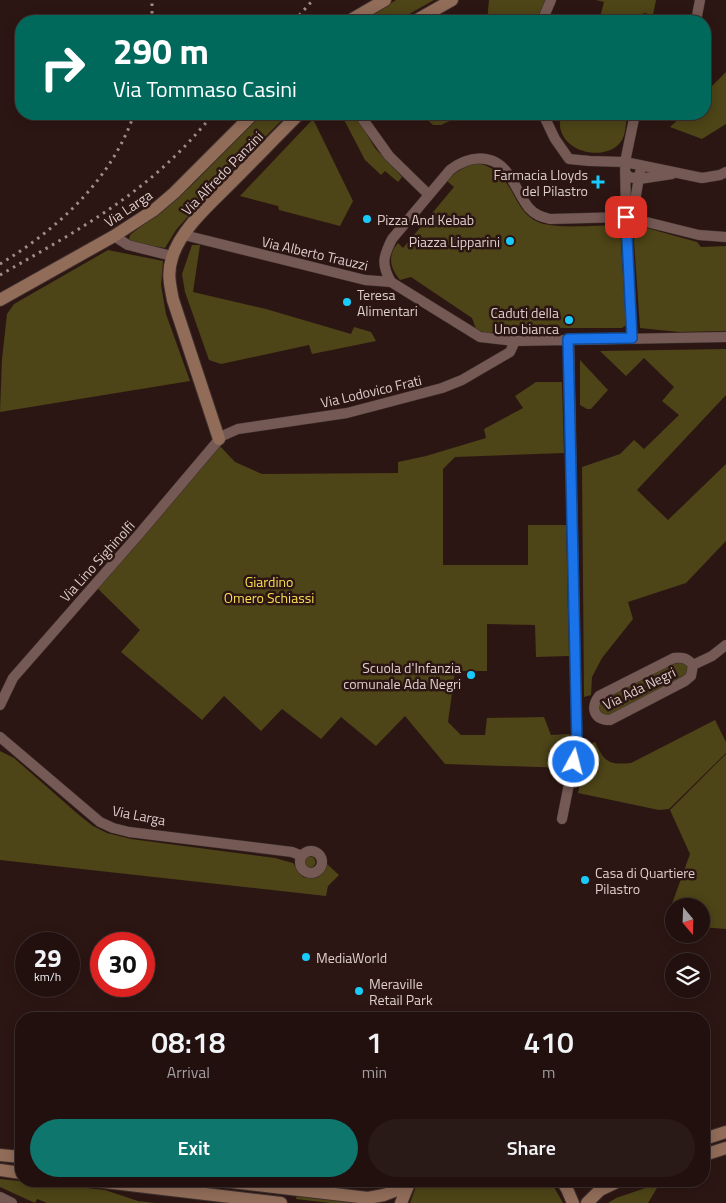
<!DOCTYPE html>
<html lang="en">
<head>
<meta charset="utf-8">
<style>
	body { margin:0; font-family:"Titillium Web",sans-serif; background:#291917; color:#f1f3f6; height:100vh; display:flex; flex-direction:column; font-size:19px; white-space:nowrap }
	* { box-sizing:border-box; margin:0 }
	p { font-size:16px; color:#a29d9e }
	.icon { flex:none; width:28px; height:28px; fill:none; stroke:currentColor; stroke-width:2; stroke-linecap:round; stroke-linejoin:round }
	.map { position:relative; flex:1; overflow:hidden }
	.panel { position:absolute; left:15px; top:1012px; width:695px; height:175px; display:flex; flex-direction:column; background:#21100e; border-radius:20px; box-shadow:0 2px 12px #0003,0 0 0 1px #3e302e }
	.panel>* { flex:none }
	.top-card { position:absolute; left:15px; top:15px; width:696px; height:105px; border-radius:20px; box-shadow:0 2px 12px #0003,0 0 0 1px #3e302e; background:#00695c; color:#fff; overflow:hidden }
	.needle { width:32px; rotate:161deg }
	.tools { position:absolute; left:665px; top:898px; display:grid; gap:10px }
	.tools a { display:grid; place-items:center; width:45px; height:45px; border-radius:50%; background:#21100e; box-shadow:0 2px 12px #0003,0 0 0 1px #3e302e; font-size:25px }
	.speed { position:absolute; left:15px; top:932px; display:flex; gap:10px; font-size:25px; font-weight:700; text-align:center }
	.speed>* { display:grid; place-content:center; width:65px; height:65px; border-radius:50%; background:#21100e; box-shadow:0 2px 12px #0003,0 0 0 1px #3e302e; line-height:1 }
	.speed small { font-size:12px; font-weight:400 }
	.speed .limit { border:8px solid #d22; background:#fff; color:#111 }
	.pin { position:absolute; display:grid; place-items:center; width:42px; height:42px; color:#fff; margin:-21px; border-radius:10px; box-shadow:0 2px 8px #0006 }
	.me { position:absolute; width:55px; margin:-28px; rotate:7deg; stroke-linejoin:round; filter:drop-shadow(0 0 4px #0008) }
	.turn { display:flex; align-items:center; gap:18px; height:105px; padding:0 15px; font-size:22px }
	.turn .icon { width:65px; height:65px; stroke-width:2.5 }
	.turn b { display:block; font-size:35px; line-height:42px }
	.eta { display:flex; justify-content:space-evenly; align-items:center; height:85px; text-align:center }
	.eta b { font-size:30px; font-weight:600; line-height:35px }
	.action { display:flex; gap:10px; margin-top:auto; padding:10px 15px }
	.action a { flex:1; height:58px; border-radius:30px; background:#0f766e; color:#fff; font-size:20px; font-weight:600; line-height:58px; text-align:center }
	.action a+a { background:#291917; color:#f1f3f6 }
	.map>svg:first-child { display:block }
	.green { fill:#4d4417 }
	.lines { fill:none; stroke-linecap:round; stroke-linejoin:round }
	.street-casing { stroke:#3f302e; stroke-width:11 }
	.secondary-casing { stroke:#3f302e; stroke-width:14 }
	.street { stroke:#745954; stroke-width:10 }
	.secondary { stroke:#916d59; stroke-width:12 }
	.rail { stroke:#9f8d8a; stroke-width:3; stroke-dasharray:2.5 5; stroke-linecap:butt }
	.route-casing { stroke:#114b97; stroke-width:12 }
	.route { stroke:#1a73e8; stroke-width:9 }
	.poi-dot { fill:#19cafc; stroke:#2c1613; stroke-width:2 }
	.labels { text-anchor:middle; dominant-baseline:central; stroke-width:5; stroke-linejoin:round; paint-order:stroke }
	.street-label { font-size:14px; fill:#ddcecb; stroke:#2c1613 }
	.poi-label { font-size:14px; fill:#ddcecb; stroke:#2c1613; text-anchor:start }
	.park-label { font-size:14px; fill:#fbde51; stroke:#2c1613 }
</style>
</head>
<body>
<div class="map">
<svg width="726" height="1203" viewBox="0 0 726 1203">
	<rect width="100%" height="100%" fill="#2c1613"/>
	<path class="green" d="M 396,0 L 434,0 L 397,21 L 362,21 Z
		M 489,0 L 546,0 L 539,21 L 487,21 Z
		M 596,0 L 656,0 L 653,15 L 644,13 L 635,21 L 599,21 L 604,2 Z
		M 726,72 L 726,124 L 702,139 L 670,127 L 684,114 L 705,114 L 705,93 Z
		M 262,114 L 288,114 L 204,198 L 176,230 L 165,248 L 131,242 L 129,239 L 130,235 L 190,187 Z
		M 341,114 L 355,114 L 375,148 L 402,177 L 398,182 L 385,171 L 381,175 L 365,160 Z
		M 421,114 L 465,114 L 441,125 L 433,125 Z
		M 561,114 L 627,114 C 626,122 626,133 622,140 C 607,165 551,152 561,114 Z
		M 313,119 L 353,201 L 340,226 L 279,210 L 278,206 L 240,196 Z
		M 477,163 C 515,171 510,208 536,221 C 552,230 597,225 617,225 L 620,228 L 626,325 L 622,328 L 560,328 L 556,325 L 498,326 L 490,335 L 476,329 L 472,318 L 411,277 L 400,280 C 390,268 387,256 398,243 L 403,248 L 454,187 L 447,181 C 456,171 464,167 477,163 Z
		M 636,225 L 697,242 L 701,247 L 726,246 L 726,331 L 679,332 L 640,328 L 633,226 Z
		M 192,245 L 200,245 L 193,292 L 266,309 L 351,334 L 354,327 L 371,332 L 376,341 L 312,354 L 309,345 L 221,364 L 209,360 L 185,292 L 182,274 Z
		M 108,250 L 163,261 L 161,285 L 166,314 L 190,381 L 0,412 L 2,359 L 7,314 L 14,304 Z
		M 726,349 L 726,395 L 637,490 L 668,520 L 726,464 L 726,541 L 686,583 L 628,602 L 633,619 L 602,658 L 592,677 L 591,695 L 584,697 L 582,467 L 620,454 L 634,440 L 644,449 L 679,415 L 662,401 L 674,387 L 644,358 L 626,376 L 600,351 Z
		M 580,360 L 608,390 L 591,409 L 587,409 L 580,405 Z
		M 536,382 L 562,382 L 564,453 L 455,457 L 443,469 L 443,565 L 528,565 L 528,525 L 566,525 L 569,656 L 536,657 L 535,625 L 487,624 L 487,671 L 455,671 L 448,722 L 461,735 L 485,735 L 487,718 L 544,717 L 551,735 L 570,734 L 570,752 L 567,768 L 445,764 L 405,716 L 376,746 L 341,717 L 321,739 L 282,709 L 261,731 L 224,696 L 202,720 L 121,652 L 140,630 L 92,583 L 219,445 L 235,462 L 262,474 L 398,473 L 398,462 L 426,456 L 486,438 L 484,429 L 523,408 L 515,396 Z
		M 682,660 L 689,668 L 689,673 L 609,717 L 603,717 L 598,709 L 602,697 Z
		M 715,720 L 726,742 L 726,753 L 669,809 L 659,810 L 578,793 L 588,745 L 595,742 C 605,762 608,765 631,763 Z
		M 0,751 L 14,758 L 79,815 L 93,826 L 107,833 L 131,839 L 275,858 L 293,863 L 303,877 C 315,880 323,877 327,864 L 339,875 L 328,886 L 326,896 L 0,860 Z
		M 726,754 L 726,929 L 701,927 L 701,906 L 674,906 L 674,924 L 665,923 L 690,854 L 670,810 Z
		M304.5 862a5.5 5.5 0 1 1 11 0a5.5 5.5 0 1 1-11 0Z
		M 0,1179 L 105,1190 L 138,1201 L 155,1203 L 47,1203 L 37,1199 L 35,1203 L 0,1187 Z
		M 418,1181 L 549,1181 L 554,1187 L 563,1203 L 410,1203 Z
		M 660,1183 L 648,1203 L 608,1203 L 616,1198 Z
		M 297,1195 L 375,1203 L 330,1203 L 296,1199 Z"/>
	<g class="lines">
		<defs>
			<path id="street" d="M 542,21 L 551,0
				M 696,21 L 700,0
				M 359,114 L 389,156 L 429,195
				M 543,114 L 555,139 L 569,159 L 590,161 L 625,162 L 702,178 L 720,175 L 726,172
				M 625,172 L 629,177 L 639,179 L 672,174
				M 632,218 L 640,172
				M 184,235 L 365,280 L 391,282 L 480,337 L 515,341 L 726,337
				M 114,236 L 128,245 L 172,256
				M 391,282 C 381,264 383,257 392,239 L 450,170 C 468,156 491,153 506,171 C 515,182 520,197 529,208 C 535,215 542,217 550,219 L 626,217 L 699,235 L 726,237
				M 632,338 L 626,217 L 625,162 L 635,114
				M 693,665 C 687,658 683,657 674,658 L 599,696 C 590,708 594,720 610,720 L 685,681 L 691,676 L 693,665 L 712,656 L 726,645
				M 0,705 L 13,678 L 140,533 L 222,436 L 238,429 L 347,413 L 442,388 L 462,380 L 510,352 L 515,341
				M 0,737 L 100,822 L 113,828 L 129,832 L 292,852 L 302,856
				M 562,819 L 577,744 L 569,339
				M300 862a11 11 0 1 1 22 0a11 11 0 1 1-22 0Z
				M 0,1197 L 12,1203"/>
			<path id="secondary" d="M 349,21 L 385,0
				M 415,21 L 452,0
				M 0,300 L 114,236 L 154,210 L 174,193 L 253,114
				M 219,439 L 173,300 C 170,285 167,273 172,258 C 180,230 211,203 231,183 C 254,160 276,137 299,114
				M 704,1139 L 726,1132
				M 0,1155 L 21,1157
				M 704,1155 L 726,1148
				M 0,1170 L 21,1173
				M 96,1181 L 281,1203
				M 223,1181 L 368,1198 L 384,1195 L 408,1186
				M 562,1181 L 567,1189 L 573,1203
				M 401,1203 L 410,1181
				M 587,1203 L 600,1190 L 619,1181"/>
		</defs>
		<use href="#street" class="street-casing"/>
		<use href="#secondary" class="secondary-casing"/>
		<use href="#street" class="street"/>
		<use href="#secondary" class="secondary"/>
		<path class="rail" d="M 152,21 L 152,0
			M 294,21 L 313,0
			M 0,264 C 58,229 112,179 134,114
			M 0,275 C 61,240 124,206 175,156 C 189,143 201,128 214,114"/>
	</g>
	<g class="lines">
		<defs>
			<path id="route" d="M 574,762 L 577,744 L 568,339 L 632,338 L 626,217"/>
		</defs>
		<use href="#route" class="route-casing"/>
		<use href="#route" class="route"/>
	</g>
	<g class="poi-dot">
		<path d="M595.5 174.5h5v5h5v5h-5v5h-5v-5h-5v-5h5z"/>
		<circle cx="367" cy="219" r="5"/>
		<circle cx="510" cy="241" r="5"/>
		<circle cx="347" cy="302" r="5"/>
		<circle cx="569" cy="320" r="5"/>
		<circle cx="471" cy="675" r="5"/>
		<circle cx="585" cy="880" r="5"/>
		<circle cx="306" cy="957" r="5"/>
		<circle cx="359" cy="991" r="5"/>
	</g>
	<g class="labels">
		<g class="street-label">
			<text transform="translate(222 173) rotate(-46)">Via Alfredo Panzini</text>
			<text transform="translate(128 208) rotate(-34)">Via Larga</text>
			<text transform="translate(315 253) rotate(13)">Via Alberto Trauzzi</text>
			<text transform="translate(371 391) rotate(-13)">Via Lodovico Frati</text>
			<text transform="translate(97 561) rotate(-48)">Via Lino Sighinolfi</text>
			<text transform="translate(639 688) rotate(-26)">Via Ada Negri</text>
			<text transform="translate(139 815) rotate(11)">Via Larga</text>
		</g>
		<g class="poi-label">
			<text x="588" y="174" text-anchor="end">Farmacia Lloyds<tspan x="588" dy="16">del Pilastro</tspan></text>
			<text x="377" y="219">Pizza And Kebab</text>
			<text x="500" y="241" text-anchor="end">Piazza Lipparini</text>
			<text x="357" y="294">Teresa<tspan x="357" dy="16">Alimentari</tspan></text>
			<text x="559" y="312" text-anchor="end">Caduti della<tspan x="559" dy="16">Uno bianca</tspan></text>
			<text x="461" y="667" text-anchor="end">Scuola d'Infanzia<tspan x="461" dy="16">comunale Ada Negri</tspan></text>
			<text x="595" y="872">Casa di Quartiere<tspan x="595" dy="16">Pilastro</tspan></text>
			<text x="316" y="957">MediaWorld</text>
			<text x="369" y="983">Meraville<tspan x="369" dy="16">Retail Park</tspan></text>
		</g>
		<g class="park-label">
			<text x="269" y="581">Giardino<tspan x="269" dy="16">Omero Schiassi</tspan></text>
		</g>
	</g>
</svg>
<div class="tools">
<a><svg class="needle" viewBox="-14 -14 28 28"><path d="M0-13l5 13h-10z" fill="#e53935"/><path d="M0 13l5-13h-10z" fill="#a29d9e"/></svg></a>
<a><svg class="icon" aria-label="layers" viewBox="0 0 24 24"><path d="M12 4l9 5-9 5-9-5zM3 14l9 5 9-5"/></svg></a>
</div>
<div class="speed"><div>29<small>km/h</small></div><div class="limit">30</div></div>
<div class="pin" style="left:626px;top:217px;background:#d93025"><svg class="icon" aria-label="arrive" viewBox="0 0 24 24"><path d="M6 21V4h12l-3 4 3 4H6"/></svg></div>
<svg class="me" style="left:574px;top:762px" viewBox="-20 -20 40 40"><circle r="17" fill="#1a73e8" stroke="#fff" stroke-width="3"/><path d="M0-11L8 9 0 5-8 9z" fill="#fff"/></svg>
<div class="top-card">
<div class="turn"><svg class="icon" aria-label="right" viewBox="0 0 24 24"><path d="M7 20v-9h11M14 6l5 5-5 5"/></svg><div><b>290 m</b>Via Tommaso Casini</div></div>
</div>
<section class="panel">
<div class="eta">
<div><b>08:18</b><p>Arrival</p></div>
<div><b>1</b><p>min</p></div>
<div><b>410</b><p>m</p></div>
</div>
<div class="action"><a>Exit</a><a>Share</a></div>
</section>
</div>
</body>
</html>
